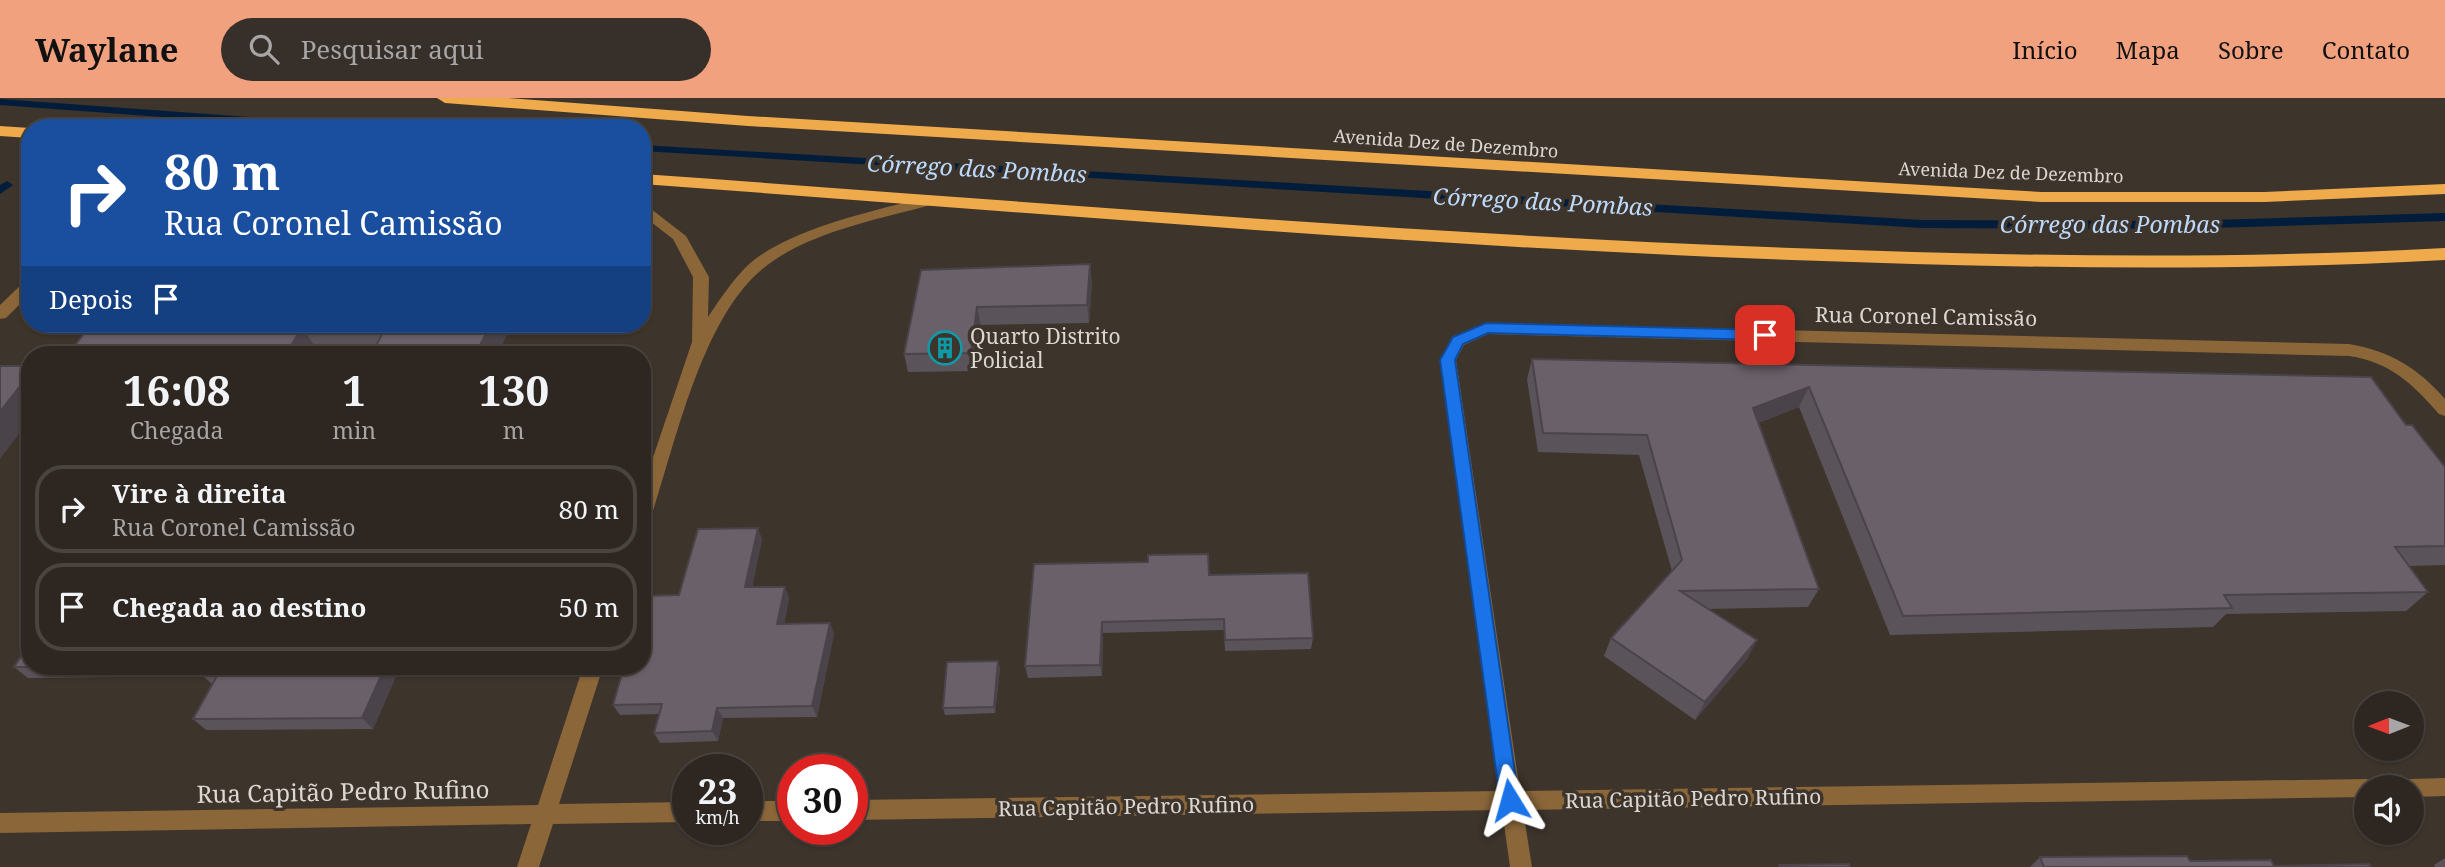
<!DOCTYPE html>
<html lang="pt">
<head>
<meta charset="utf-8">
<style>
	body { margin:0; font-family:"Noto Serif",serif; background:#362f2a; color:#f1f3f6; height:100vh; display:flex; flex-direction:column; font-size:26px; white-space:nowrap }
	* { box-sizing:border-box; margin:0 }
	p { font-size:23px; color:#a7a5a5 }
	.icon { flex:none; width:38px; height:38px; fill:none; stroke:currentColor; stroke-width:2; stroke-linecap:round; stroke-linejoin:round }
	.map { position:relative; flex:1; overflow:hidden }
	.drawer { position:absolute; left:21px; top:248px; width:630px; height:329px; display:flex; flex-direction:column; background:#2e2721; border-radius:28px; box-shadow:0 2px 5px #0004,0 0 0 2px #49443f }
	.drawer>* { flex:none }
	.banner { position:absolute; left:21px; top:21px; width:630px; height:214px; border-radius:28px; box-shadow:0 2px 5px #0004,0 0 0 2px #49443f; background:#1a4fa0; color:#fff; overflow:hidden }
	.needle { width:46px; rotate:269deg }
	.fabs { position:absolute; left:2354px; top:593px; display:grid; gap:14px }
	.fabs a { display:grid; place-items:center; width:70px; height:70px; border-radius:50%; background:#2e2721; box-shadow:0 2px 5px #0004,0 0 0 2px #49443f; font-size:35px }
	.speed { position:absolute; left:672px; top:656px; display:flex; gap:14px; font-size:35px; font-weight:700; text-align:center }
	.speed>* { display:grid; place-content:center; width:91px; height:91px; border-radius:50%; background:#2e2721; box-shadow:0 2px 5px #0004,0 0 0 2px #49443f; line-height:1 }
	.speed small { font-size:18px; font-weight:400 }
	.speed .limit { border:10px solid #d22; background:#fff; color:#111 }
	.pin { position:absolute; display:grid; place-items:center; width:60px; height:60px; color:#fff; margin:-30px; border-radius:14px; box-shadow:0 4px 10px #0006 }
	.me { position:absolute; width:77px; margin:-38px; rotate:352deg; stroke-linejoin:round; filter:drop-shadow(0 0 5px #0008) }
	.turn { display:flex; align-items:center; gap:24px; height:147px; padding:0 28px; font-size:32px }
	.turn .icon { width:91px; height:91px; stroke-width:2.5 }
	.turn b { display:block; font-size:49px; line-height:60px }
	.then { display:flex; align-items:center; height:66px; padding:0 28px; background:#0003; gap:14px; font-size:26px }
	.eta { display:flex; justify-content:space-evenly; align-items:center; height:119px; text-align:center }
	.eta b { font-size:42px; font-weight:700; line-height:49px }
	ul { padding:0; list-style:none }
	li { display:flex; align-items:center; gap:21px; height:88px; margin:0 14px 10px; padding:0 14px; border:4px solid #49443f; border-radius:28px }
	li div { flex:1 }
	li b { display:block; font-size:26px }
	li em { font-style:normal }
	header { display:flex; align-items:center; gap:42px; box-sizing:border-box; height:98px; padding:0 35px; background:#f2a17e; color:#111 }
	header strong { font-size:33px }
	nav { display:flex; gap:38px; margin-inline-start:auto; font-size:24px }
	.search { width:490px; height:63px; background:#362f2a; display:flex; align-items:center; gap:18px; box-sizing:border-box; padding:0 24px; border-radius:38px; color:#a7a5a5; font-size:26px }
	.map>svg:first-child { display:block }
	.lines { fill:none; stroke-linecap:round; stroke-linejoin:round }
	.stream { fill:#021d3b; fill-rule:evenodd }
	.minor { fill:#8a6639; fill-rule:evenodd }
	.highway { fill:#efaa4b; fill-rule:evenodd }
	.wall { fill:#5b535a }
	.shaded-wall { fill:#4a434a }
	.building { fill:#6a6069; stroke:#4a434a; stroke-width:2 }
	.route { fill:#1a73e8; stroke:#114b97; stroke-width:2 }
	.labels { text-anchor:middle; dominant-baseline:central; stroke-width:7; stroke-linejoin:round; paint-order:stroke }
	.far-street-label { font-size:18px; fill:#ddd7d2; stroke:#3d342c }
	.street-label { font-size:21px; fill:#ddd7d2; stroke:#3d342c }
	.poi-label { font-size:21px; fill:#ddd7d2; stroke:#3d342c; text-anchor:start }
	.water-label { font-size:23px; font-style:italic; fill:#bcd9fb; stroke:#3d342c }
	.near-street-label { font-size:24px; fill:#ddd7d2; stroke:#3d342c }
</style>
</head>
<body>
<header>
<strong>Waylane</strong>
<div class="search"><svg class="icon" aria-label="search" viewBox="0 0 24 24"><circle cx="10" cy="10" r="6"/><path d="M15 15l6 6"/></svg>Pesquisar aqui</div>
<nav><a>Início</a><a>Mapa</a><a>Sobre</a><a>Contato</a></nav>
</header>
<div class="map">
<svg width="2445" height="769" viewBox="0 0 2445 769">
	<rect width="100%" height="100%" fill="#3d342c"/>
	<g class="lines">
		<path class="stream" d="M 0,1 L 359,27 L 364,30 L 310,30 L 0,7 Z
			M 642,47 L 1923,122 L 2177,123 L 2445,115 L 2445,123 L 2177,131 L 1923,130 L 642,53 Z
			M 7,83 L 13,87 L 0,96 L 0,87 Z"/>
		<path class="minor" d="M 926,99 L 933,104 L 931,107 C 876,122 803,135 759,174 C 701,225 675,346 651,419 L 648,424 L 642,426 L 642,392 L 692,244 L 693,179 L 673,141 L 642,117 L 642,104 L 686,138 L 709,179 L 708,219 C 720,201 732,183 747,168 C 787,131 874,113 926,99 Z
			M 30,182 L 30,196 L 6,220 L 0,221 L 0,207 L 25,183 Z
			M 1486,225 L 2349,246 C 2390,253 2418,270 2445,301 L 2445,318 L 2439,316 C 2413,286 2390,264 2349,258 L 1488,236 L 1464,247 L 1456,262 L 1520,693 L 2366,681 L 2373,683 L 2376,690 L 2366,690 L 2366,699 L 1523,712 L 1532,769 L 1510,769 L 1502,712 L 852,722 L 852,702 L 1500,693 L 1440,262 L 1452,239 Z
			M 583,569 L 603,569 L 559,706 L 688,704 L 688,724 L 553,726 L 539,769 L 517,769 L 531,726 L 0,735 L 0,715 L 538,707 Z
			M 2445,680 L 2445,698 L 2412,699 L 2412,690 L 2400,690 L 2403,683 L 2410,681 Z
			M 747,703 L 793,703 L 793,723 L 747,723 Z"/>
		<path class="highway" d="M 437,0 L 508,0 L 748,18 L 2042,94 L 2264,94 L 2445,86 L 2445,96 L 2264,104 L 2042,104 L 748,28 L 445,5 Z
			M 0,28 L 30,30 L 30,40 L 0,38 Z
			M 642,76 C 1025,103 1408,136 1792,150 C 2010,158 2227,162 2445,150 L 2445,162 C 2227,174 2010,170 1792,162 C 1408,148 1025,114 642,86 Z"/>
	</g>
	<path class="wall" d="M 921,172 L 1092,184 L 1089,225 L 981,227 L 975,273 L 908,274 L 904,256 Z
		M 91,226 L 512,226 L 497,257 L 375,250 L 317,251 Z
		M 1532,261 L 2406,327 L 2445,369 L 2445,467 L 2409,468 L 2428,494 L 2406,513 L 2226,516 L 2213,529 L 1890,537 L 1799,309 L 1758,325 L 1819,491 L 1808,509 L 1708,511 L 1757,542 L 1747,561 L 1695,622 L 1604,558 L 1611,540 L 1672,473 L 1639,357 L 1538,354 L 1527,281 Z
		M 762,441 L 752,489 L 785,489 L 789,500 L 784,526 L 830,525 L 834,536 L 817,619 L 723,620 L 718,643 L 660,645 L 654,635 L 659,616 L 620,617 L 613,607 L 679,497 Z
		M 1034,466 L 1209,477 L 1313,540 L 1311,551 L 1225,553 L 1224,532 L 1103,535 L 1102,578 L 1028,580 L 1025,568 Z
		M 998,563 L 1000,570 L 995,615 L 945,617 L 943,610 Z
		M 14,569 L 400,569 L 373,631 L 206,632 L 193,621 L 212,586 L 203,578 L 28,580 Z
		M 2040,759 L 2190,763 L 2274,768 L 2371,769 L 2030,769 Z
		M 2445,760 L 2445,769 L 2435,769 L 2434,767 Z"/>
	<path class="shaded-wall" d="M 1090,166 L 1092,184 L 1089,225 L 1087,207 Z
		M 977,209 L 981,227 L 975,273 L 971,255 Z
		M 491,226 L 512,226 L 497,257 L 475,257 Z
		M 302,230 L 317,251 L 313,257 L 285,257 Z
		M 30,275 L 30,321 L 0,361 L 0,314 Z
		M 1809,289 L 1799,309 L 1744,330 L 1753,310 Z
		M 758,430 L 762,441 L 750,500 L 745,489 Z
		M 785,489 L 789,500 L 782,537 L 777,526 Z
		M 1102,524 L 1103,535 L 1102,578 L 1100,567 Z
		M 830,525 L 834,536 L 817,619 L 812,608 Z
		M 1757,542 L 1747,561 L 1695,622 L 1705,604 Z
		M 998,563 L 1000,570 L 995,615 L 994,609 Z
		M 385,569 L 400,569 L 373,631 L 362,620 Z
		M 717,610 L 723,620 L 718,643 L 712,633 Z"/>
	<path class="building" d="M 1090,166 L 1087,207 L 977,209 L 971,255 L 904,256 L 921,172 Z
		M 91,226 L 491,226 L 475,257 L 371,257 L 386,229 L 302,230 L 285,257 L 68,257 Z
		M 1532,261 L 2371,279 L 2406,327 L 2412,327 L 2445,369 L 2445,448 L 2395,449 L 2428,494 L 2224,497 L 2232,510 L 1903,518 L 1809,289 L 1753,310 L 1819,491 L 1680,493 L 1757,542 L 1705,604 L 1611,540 L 1682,462 L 1647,337 L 1543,335 Z
		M 0,268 L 30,268 L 30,275 L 0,314 Z
		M 758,430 L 745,489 L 785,489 L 777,526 L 830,525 L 812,608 L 717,610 L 712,633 L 654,635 L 662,606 L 613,607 L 624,569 L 642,569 L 642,505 L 644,498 L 679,497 L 698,431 Z
		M 1208,456 L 1209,477 L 1308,475 L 1313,540 L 1225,542 L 1224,521 L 1102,524 L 1100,567 L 1025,568 L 1034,466 L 1148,464 L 1148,457 Z
		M 30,544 L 30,569 L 40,569 L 14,569 Z
		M 998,563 L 994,609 L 943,610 L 947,564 Z
		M 206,569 L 385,569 L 362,620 L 193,621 L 218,576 L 201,576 Z
		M 2187,758 L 2190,763 L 2271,762 L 2274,768 L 2369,766 L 2371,769 L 2044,769 L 2040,759 Z
		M 1849,766 L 1850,769 L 1780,769 L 1779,767 Z"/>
	<path class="route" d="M 1486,225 L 1765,232 L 1772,237 L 1765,242 L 1488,235 L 1463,246 L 1455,262 L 1519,702 L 1517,708 L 1510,711 L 1503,708 L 1500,702 L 1440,262 L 1453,239 Z"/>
	<defs>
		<symbol id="building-ring" viewBox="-11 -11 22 22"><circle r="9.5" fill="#3d342c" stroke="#0f9aa8" stroke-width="1.5"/><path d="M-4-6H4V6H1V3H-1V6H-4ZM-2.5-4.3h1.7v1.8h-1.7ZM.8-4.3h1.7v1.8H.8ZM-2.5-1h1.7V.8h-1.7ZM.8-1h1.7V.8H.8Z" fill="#0f9aa8"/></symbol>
	</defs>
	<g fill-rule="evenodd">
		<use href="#building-ring" x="926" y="231" width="38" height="38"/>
	</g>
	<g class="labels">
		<g class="far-street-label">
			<text transform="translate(1446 45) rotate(4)">Avenida Dez de Dezembro</text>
			<text transform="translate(2011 74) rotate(2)">Avenida Dez de Dezembro</text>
		</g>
		<g class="street-label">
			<text transform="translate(1926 218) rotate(1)">Rua Coronel Camissão</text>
			<text transform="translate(1693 700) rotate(-1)">Rua Capitão Pedro Rufino</text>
			<text transform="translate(1126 708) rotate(-1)">Rua Capitão Pedro Rufino</text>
		</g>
		<g class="poi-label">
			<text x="970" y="238">Quarto Distrito<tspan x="970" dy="24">Policial</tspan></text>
		</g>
		<g class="water-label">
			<text transform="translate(977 70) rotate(3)">Córrego das Pombas</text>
			<text transform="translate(1543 103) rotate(3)">Córrego das Pombas</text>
			<text x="2110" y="126">Córrego das Pombas</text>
		</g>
		<g class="near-street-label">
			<text transform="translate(343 693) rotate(-1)">Rua Capitão Pedro Rufino</text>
		</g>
	</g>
</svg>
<div class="fabs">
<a><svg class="needle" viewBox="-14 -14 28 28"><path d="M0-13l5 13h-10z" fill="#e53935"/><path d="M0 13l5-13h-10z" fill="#a7a5a5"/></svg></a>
<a><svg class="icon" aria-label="sound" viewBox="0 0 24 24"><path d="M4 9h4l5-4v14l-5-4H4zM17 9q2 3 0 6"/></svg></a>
</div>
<div class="speed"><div>23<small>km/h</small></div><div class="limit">30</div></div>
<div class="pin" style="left:1765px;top:237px;background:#d93025"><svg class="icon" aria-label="arrive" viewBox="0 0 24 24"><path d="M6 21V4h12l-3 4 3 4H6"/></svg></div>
<svg class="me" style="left:1510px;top:702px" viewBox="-20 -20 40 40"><path d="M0-17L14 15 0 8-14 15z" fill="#1a73e8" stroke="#fff" stroke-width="4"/></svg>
<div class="banner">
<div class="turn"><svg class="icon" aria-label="right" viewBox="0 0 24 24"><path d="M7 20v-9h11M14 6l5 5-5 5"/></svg><div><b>80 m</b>Rua Coronel Camissão</div></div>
<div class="then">Depois<svg class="icon" aria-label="arrive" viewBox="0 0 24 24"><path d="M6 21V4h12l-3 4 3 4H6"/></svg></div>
</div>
<section class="drawer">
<div class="eta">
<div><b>16:08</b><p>Chegada</p></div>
<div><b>1</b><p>min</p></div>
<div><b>130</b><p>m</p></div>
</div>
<ul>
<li><svg class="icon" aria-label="right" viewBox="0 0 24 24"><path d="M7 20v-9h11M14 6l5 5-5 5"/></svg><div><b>Vire à direita</b><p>Rua Coronel Camissão</p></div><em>80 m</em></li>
<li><svg class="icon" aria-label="arrive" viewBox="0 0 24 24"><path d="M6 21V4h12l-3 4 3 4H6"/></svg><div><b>Chegada ao destino</b></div><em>50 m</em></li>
</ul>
</section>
</div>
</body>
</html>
